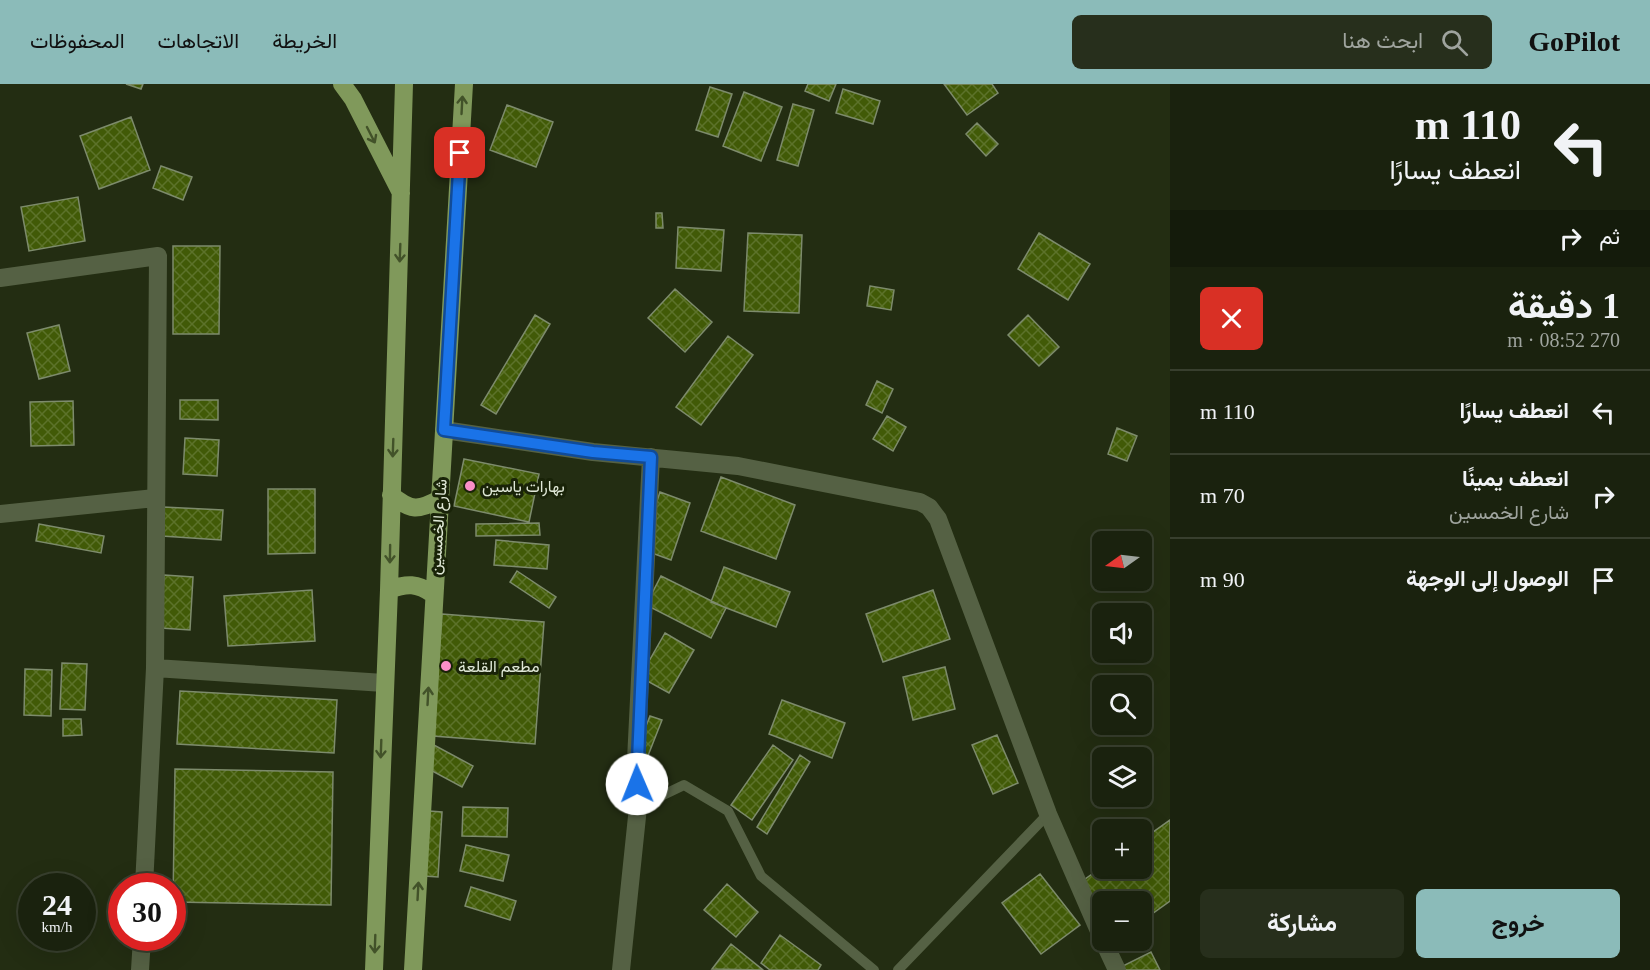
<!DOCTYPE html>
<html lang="ar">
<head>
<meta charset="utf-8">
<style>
	body { margin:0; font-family:"Times New Roman",Vazirmatn,serif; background:#272f1c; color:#f1f3f6; direction:rtl; height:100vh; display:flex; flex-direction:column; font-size:22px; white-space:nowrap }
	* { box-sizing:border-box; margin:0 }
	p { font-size:20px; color:#9fa49e }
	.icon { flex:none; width:33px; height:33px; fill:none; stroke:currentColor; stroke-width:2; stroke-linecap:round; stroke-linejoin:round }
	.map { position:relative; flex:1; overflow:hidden; direction:ltr }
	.drawer { display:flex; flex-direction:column; background:#1a220e; width:480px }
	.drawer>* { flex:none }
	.hud { background:#1a220e; color:#f1f3f6; overflow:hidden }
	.needle { width:39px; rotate:256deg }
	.fabs { position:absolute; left:1092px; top:447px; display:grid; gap:12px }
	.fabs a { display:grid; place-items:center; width:60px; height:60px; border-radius:9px; background:#1a220e; box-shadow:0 6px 24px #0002,0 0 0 2px #383f2e; font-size:30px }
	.speed { position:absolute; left:18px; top:789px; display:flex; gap:12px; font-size:30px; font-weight:700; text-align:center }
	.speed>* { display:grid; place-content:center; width:78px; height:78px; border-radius:50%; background:#1a220e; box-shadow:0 6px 24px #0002,0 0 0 2px #383f2e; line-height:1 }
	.speed small { font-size:15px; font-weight:400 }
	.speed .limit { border:9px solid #d22; background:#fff; color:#111 }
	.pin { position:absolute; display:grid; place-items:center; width:51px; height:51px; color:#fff; margin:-26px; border-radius:12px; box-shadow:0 3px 9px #0006 }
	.me { position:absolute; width:66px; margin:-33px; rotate:359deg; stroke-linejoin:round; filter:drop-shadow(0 0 4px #0008) }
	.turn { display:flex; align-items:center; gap:21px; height:126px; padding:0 30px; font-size:27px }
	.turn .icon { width:78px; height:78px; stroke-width:2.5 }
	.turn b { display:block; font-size:42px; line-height:51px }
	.then { display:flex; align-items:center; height:57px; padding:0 30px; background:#0003; gap:12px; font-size:22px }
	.round { display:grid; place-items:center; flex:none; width:63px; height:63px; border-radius:9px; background:#272f1c }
	.headline { display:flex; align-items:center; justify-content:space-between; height:102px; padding:0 30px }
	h1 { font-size:36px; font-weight:700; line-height:45px }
	.cta { display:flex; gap:12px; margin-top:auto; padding:12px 30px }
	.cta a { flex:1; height:69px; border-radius:9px; background:#8bbbb9; color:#111; font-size:24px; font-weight:700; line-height:69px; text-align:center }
	.cta a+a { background:#272f1c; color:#f1f3f6 }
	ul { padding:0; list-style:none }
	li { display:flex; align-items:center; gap:18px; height:84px; padding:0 30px; border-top:2px solid #383f2e }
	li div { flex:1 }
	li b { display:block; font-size:22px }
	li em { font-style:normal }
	header { display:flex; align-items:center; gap:36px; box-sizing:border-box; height:84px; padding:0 30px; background:#8bbbb9; color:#111 }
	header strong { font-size:28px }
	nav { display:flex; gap:33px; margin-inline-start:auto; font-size:21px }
	.search { width:420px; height:54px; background:#272f1c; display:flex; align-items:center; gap:15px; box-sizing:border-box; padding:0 21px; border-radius:9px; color:#9fa49e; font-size:22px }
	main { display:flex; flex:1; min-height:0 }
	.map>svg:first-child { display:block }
	.building { fill:url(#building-cross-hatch); stroke:#7d8b6c; stroke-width:1.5 }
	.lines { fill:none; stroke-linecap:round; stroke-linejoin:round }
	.lane { stroke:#556144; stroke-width:10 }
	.street { stroke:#556144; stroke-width:18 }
	.primary { stroke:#80995b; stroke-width:18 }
	.oneway { stroke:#425229 }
	.route-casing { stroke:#114b97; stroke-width:15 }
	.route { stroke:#1a73e8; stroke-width:10 }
	.poi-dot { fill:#fa8fc7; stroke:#192308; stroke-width:2 }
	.labels { text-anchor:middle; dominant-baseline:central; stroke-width:6; stroke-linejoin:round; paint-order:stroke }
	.poi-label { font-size:16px; fill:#e0e8d7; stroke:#192308; text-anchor:start }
	.street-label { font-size:16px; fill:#e0e8d7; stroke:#192308 }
</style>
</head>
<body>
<header>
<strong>GoPilot</strong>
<div class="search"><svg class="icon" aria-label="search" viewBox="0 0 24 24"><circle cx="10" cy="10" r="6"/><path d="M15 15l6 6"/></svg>ابحث هنا</div>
<nav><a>الخريطة</a><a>الاتجاهات</a><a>المحفوظات</a></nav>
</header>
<main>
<section class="drawer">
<div class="hud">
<div class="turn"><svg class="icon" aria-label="left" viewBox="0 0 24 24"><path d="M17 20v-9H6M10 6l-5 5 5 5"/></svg><div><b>110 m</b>انعطف يسارًا</div></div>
<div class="then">ثم<svg class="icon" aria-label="right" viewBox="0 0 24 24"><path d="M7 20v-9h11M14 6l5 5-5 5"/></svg></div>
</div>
<div class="headline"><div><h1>1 دقيقة</h1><p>270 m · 08:52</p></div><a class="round" style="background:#d93025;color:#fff"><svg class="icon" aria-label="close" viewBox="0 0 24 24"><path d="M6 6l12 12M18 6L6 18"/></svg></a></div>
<ul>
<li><svg class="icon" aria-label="left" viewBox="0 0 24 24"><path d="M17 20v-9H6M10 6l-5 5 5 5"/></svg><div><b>انعطف يسارًا</b></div><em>110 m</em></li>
<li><svg class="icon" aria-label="right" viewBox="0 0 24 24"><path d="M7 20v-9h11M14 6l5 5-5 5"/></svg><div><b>انعطف يمينًا</b><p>شارع الخمسين</p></div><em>70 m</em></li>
<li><svg class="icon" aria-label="arrive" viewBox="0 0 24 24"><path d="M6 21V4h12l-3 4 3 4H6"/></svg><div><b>الوصول إلى الوجهة</b></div><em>90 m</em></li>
</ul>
<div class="cta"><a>خروج</a><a>مشاركة</a></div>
</section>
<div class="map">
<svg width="1170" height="886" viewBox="0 0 1170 886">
	<defs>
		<pattern id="building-cross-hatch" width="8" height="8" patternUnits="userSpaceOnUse" patternTransform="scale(1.5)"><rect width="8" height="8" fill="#415a07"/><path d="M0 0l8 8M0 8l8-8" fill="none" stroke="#5c722a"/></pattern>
	</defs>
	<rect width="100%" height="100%" fill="#232d12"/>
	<path class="building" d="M 126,0 L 143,0 L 141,5 Z
		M 808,0 L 836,0 L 829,17 L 805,7 Z
		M 944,0 L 992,0 L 998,9 L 967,31 Z
		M 710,3 L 732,10 L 718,53 L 696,46 Z
		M 843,5 L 880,17 L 873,40 L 836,29 Z
		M 744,8 L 782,23 L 761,77 L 723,62 Z
		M 793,20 L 814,26 L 798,82 L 777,76 Z
		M 507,21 L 553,38 L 536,83 L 490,66 Z
		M 131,33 L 150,86 L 99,105 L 80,52 Z
		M 977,39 L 998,60 L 986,72 L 966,50 Z
		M 161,82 L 192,93 L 183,116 L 153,104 Z
		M 78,113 L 85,157 L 29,167 L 21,123 Z
		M 656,129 L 662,129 L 663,144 L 656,144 Z
		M 678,143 L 724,146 L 721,187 L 676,184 Z
		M 748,149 L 802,151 L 799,229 L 744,227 Z
		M 1039,149 L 1090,180 L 1068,216 L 1018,185 Z
		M 173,162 L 220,162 L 219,250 L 173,250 Z
		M 870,202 L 894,206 L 891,226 L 867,222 Z
		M 675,205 L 712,238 L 685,268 L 648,234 Z
		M 535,231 L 550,240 L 496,330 L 481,321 Z
		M 1028,231 L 1059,263 L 1039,282 L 1008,251 Z
		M 59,241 L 70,287 L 39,295 L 27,249 Z
		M 728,252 L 753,271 L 701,341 L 676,323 Z
		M 877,297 L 893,305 L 882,329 L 866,321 Z
		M 180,316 L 218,316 L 218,336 L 180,335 Z
		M 73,317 L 74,361 L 31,362 L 30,318 Z
		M 887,332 L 906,343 L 893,367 L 873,355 Z
		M 1117,344 L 1137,352 L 1127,377 L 1108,370 Z
		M 185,354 L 219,356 L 217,392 L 183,390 Z
		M 464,375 L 539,390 L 529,438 L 454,422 Z
		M 721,393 L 795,421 L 776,475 L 701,447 Z
		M 268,405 L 315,405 L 315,469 L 268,470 Z
		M 660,408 L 690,419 L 671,476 L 641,465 Z
		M 163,423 L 223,426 L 221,456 L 162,452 Z
		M 539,439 L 540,451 L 476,452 L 476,440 Z
		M 39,440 L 104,452 L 101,469 L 36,457 Z
		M 496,456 L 549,461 L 547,485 L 494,481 Z
		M 724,483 L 790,508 L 776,543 L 711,518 Z
		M 517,487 L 556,513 L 549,524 L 510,498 Z
		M 164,491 L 193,493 L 190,546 L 161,544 Z
		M 661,492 L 726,524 L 711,554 L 646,521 Z
		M 312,506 L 315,557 L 228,562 L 224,512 Z
		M 933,506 L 950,555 L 883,578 L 866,530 Z
		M 442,530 L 544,538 L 535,660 L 433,652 Z
		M 665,549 L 694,566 L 669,609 L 640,593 Z
		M 62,579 L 87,580 L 85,626 L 60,625 Z
		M 945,583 L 955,625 L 913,636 L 903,593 Z
		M 25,585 L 52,586 L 51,632 L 24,631 Z
		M 180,607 L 337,616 L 334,669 L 177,660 Z
		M 782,616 L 845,639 L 832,674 L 769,650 Z
		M 650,632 L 662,636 L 640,692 L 628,687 Z
		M 63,635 L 81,635 L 82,651 L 63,652 Z
		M 997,651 L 1018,699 L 993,710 L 972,661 Z
		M 432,660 L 473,682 L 462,703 L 421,681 Z
		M 773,661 L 793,676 L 752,736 L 731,721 Z
		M 800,671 L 810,678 L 767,750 L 757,743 Z
		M 175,685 L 333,688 L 331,821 L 173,818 Z
		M 463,723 L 508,724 L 507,753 L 462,752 Z
		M 429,727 L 442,728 L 438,793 L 424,792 Z
		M 1170,736 L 1170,817 L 1142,837 L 1142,818 L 1102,818 L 1102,829 L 1081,798 L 1102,783 L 1142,784 L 1142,756 Z
		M 466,761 L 509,771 L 503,797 L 460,787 Z
		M 1040,790 L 1080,841 L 1041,870 L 1002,819 Z
		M 727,800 L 758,828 L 736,853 L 704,826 Z
		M 471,803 L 516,817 L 510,836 L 465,822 Z
		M 780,851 L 821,881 L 818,886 L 770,886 L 761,879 Z
		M 731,860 L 763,886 L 712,885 Z
		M 1151,868 L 1160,886 L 1115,886 Z"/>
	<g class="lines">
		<path class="lane" d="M 638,723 L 684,701 L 728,727 L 761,792 L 874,886
			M 898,886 L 1048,730"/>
		<path class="street" d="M 0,194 L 158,172 L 155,584 L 144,802
			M 444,346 L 593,368 L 738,382 L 920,418 L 929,423 L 938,435 L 1048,730 L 1102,854
			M 0,430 L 155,414
			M 155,584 L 384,599
			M 1103,856 L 1117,886
			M 140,886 L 142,854
			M 621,886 L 638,723 L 636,676 L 651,373"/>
		<path class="primary" d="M 342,0 L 353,15 L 401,109
			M 391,411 C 411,427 418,427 440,415
			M 389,506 C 407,499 417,499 433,510
			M 374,886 L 389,506 L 404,0
			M 413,886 L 464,0"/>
	</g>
	<defs><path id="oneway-shaft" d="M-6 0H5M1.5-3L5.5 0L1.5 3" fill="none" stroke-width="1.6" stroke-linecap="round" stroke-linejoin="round" transform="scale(1.5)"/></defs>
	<g class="oneway">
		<use href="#oneway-shaft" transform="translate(462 21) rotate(-87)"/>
		<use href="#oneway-shaft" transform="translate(371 51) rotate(63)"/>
		<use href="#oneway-shaft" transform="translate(400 169) rotate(92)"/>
		<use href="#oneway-shaft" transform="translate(393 364) rotate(92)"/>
		<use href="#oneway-shaft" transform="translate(390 470) rotate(91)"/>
		<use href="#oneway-shaft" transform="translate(428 612) rotate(-87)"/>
		<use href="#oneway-shaft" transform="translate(381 665) rotate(92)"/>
		<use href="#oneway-shaft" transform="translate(418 807) rotate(-87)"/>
		<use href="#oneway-shaft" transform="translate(375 860) rotate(92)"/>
	</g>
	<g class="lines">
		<defs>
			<path id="route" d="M 460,69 L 444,346 L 593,368 L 651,373 L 637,700"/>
		</defs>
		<use href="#route" class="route-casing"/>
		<use href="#route" class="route"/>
	</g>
	<g class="poi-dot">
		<circle cx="470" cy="402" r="6"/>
		<circle cx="446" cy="582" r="6"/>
	</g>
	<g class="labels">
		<g class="poi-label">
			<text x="482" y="402">بهارات ياسين</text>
			<text x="458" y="582">مطعم القلعة</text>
		</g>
		<g class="street-label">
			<text transform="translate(438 443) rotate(-86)">شارع الخمسين</text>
		</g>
	</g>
</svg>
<div class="fabs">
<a><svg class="needle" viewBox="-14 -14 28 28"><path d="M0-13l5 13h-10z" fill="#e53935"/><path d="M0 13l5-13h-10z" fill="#9fa49e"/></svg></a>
<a><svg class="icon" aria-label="sound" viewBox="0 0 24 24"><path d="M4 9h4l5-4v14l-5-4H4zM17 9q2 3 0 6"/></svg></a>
<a><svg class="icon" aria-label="search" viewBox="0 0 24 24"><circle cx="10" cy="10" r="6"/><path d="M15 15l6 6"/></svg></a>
<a><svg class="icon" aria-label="layers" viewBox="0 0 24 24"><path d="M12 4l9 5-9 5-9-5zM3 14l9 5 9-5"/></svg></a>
<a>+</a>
<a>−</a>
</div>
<div class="speed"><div>24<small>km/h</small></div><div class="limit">30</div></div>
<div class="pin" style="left:460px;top:69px;background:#d93025"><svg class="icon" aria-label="arrive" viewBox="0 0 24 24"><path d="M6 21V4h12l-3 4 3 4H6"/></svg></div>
<svg class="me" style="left:637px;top:700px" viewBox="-20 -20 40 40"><circle r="19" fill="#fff"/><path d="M0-13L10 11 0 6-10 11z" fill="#1a73e8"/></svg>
</div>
</main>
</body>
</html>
